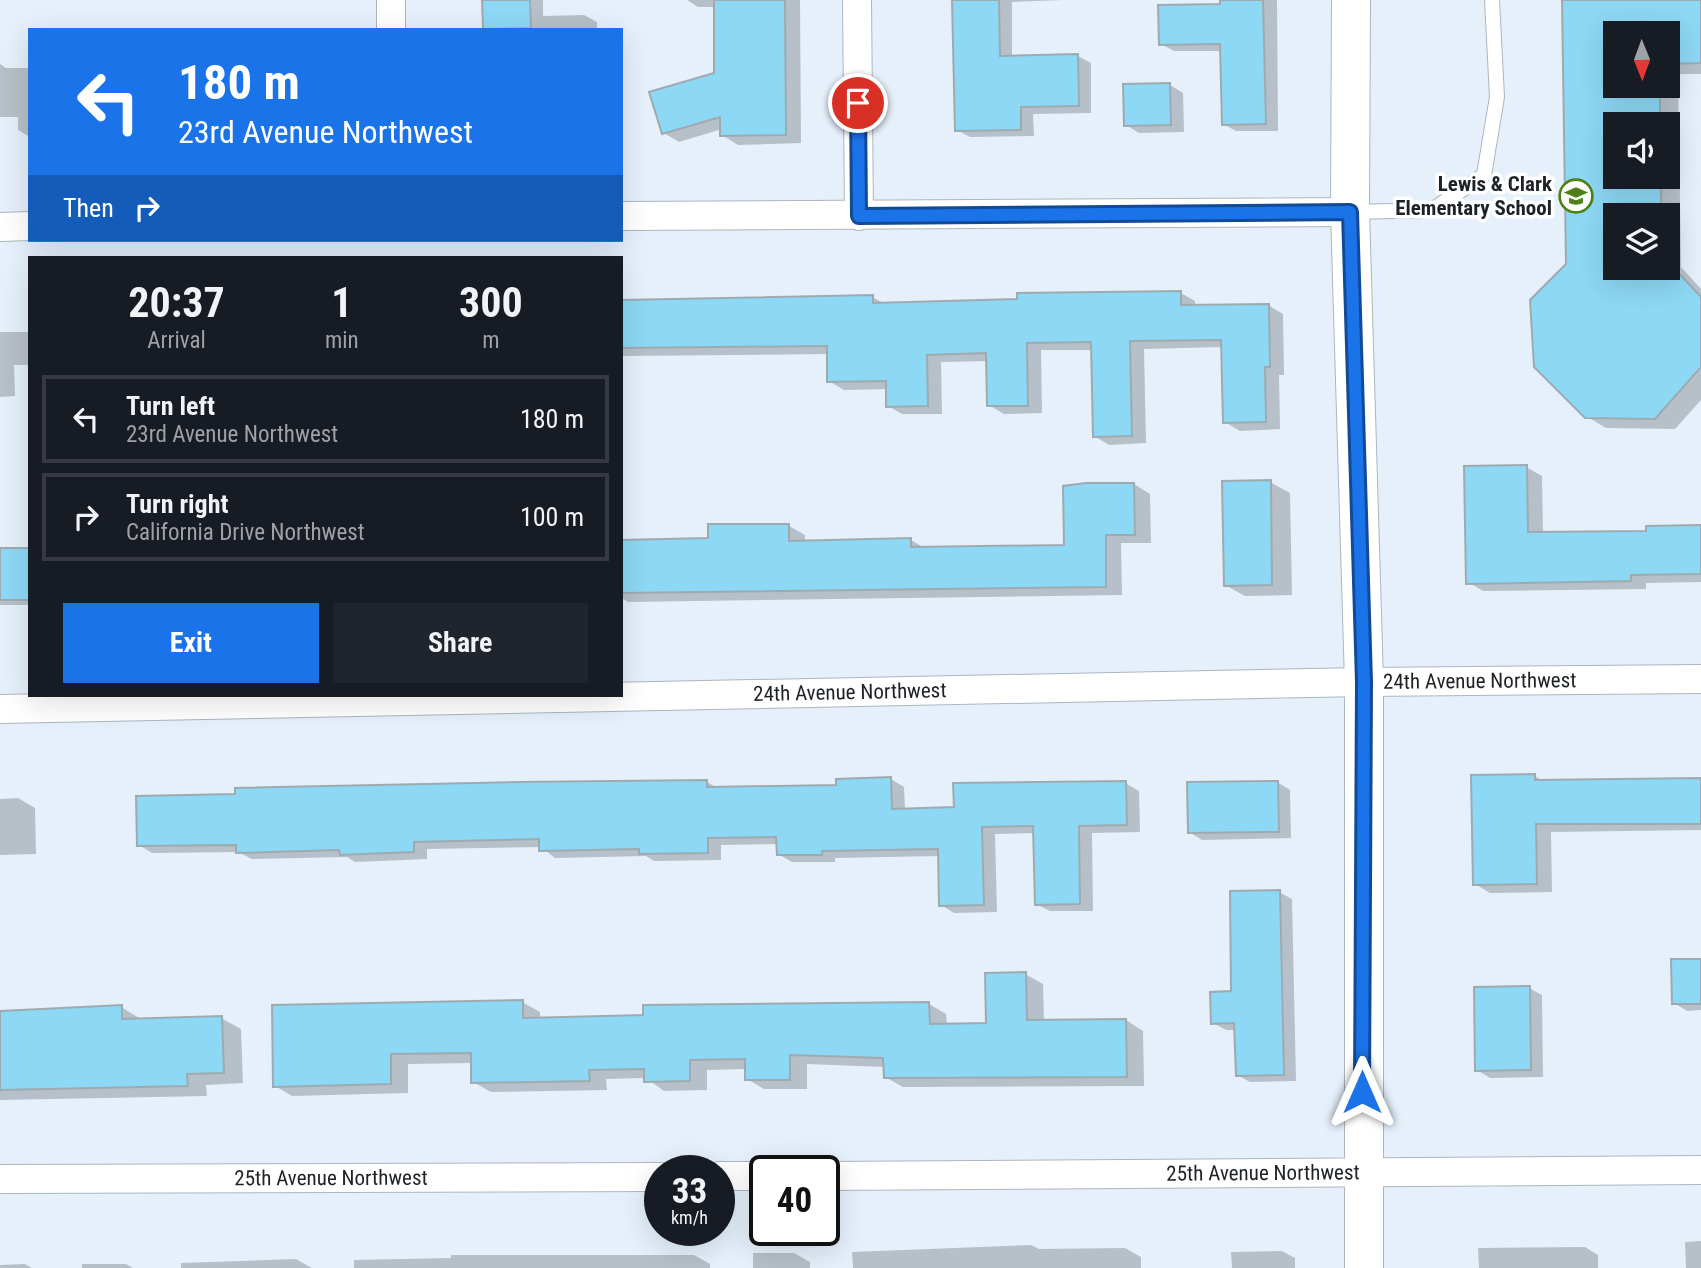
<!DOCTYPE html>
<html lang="en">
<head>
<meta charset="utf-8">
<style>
	body { margin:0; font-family:"Roboto Condensed",sans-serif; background:#20242c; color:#f1f3f6; height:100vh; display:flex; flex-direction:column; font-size:26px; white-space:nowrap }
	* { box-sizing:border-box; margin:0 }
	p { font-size:23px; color:#9ea1a6 }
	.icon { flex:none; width:38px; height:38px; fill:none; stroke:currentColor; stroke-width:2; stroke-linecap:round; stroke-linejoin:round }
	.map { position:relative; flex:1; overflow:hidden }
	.panel { position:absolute; left:28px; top:256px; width:595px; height:441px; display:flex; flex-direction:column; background:#171b24; border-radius:0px; box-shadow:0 7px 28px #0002 }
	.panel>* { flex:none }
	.banner { position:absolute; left:28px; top:28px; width:595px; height:214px; border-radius:0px; box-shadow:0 7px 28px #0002; background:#1a73e8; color:#fff; overflow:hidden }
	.needle { width:46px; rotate:179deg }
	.buttons { position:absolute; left:1603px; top:21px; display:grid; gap:14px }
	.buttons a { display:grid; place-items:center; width:77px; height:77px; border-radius:0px; background:#171b24; box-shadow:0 7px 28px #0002; font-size:35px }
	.speed { position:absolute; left:644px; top:1155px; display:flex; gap:14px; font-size:35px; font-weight:700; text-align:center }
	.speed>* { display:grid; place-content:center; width:91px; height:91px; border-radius:50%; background:#171b24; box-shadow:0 7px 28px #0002; line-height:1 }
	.speed small { font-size:18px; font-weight:400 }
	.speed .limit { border:4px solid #111; border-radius:10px; background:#fff; color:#111 }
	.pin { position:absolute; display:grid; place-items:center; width:60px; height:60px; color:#fff; margin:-30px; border:4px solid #fff; border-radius:50%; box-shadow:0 2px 7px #0007 }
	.me { position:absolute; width:77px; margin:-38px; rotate:0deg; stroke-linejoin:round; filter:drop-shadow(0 0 5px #0008) }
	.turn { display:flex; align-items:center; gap:24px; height:147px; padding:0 35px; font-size:32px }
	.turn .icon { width:91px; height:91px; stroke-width:2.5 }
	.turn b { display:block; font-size:49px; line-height:60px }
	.then { display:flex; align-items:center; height:66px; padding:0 35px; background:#0003; gap:14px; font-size:26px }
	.eta { display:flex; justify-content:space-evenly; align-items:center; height:119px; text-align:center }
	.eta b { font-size:42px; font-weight:700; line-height:49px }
	.button { display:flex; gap:14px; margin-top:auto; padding:14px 35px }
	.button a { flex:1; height:80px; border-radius:0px; background:#1a73e8; color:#fff; font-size:28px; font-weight:700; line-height:80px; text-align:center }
	.button a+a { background:#20242c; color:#f1f3f6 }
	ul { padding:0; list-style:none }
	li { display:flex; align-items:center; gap:21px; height:88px; margin:0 14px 10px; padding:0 21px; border:4px solid #363941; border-radius:0px }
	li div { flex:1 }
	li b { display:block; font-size:26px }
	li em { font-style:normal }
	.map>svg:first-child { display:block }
	.shadow { fill:#0003; fill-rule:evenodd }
	.building { fill:#8dd8f5; stroke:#9dabb1; stroke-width:2 }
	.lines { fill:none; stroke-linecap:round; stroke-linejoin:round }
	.lane-casing { stroke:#acb6c0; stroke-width:16 }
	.street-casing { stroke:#acb6c0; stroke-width:30 }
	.secondary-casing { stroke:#acb6c0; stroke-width:40 }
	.lane { stroke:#fff; stroke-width:14 }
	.street { stroke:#fff; stroke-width:28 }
	.secondary { stroke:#fff; stroke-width:38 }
	.route-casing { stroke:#114b97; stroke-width:18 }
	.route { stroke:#1a73e8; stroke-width:12 }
	.labels { text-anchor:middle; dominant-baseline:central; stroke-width:7; stroke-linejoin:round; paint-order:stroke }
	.poi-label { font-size:21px; font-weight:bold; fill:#1e2226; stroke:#fff; text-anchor:end }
	.street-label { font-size:21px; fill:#1e2226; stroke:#fff }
</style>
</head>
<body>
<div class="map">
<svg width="1701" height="1268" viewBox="0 0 1701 1268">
	<rect width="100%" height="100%" fill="#e5f0fb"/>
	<path class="shadow" d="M 485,0 L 543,0 L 543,16 L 584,15 L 597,22 L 597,30 L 488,30 L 484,28 Z
		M 687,0 L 800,0 L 801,143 L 738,145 L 722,135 L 722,129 L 679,142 L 664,133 L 715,74 L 716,7 L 698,7 Z
		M 955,0 L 1063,0 L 1012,2 L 1012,57 L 1078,56 L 1091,63 L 1091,113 L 1033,114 L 1034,136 L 970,137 L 957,130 Z
		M 1222,0 L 1277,0 L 1278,131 L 1236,131 L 1223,124 L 1222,51 L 1174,51 L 1161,44 L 1222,6 Z
		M 1564,0 L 1701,0 L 1701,74 L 1678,74 L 1681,267 L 1701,289 L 1701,400 L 1675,429 L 1606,428 L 1586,416 L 1568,265 ZM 1615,33 L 1668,33 L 1668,86 L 1615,86 ZM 1615,124 L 1668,124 L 1668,177 L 1615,177 ZM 1615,215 L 1668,215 L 1668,268 L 1615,268 Z
		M 315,28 L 318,30 L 273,30 L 273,29 Z
		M 0,64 L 6,68 L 30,68 L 30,137 L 18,130 L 18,117 L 0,117 Z
		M 1170,85 L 1183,93 L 1184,132 L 1139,133 L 1126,125 Z
		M 1181,293 L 1195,301 L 1195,307 L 1268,305 L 1283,314 L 1284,375 L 1279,375 L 1280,429 L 1240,431 L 1225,422 L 1223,347 L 1144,349 L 1146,443 L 1109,445 L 1094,436 L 1093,350 L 1041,350 L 1042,413 L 1004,414 L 989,405 L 988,361 L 941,362 L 942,414 L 902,414 L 888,406 L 888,389 L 844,390 L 829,381 L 829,354 L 621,356 L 621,301 L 872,297 L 886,304 Z
		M 0,332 L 30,332 L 30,365 L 14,365 L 15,396 L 0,397 Z
		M 1526,467 L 1542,476 L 1543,534 L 1648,533 L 1701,526 L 1701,582 L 1646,583 L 1646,589 L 1483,591 L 1468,582 Z
		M 1270,482 L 1290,493 L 1292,595 L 1245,596 L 1225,585 Z
		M 1134,484 L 1150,494 L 1151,543 L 1121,543 L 1122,595 L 628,602 L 621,598 L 621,541 L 710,540 L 789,526 L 805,535 L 805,542 L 911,540 L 926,549 L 1066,546 Z
		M 30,549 L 30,605 L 0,605 L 0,550 Z
		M 1535,776 L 1545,782 L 1701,781 L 1701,830 L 1551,832 L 1552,892 L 1490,893 L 1475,884 Z
		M 891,779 L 904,787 L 905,810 L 956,808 L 1125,783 L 1139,791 L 1140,832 L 1092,833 L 1093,911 L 1050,911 L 1036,904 L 1035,833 L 995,834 L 997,912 L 954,913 L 941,905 L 940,856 L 835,858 L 835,862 L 792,862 L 778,854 L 778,844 L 721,845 L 721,860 L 654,861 L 646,856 L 555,858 L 541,847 L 427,849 L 427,859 L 355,862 L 347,857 L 252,859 L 238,852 L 152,853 L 139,845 L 707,782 L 719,789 L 838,787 Z
		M 1277,782 L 1290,790 L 1291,838 L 1202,840 L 1189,832 Z
		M 18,798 L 35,808 L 36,854 L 0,855 L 0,799 Z
		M 1279,892 L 1292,899 L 1296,1081 L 1250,1082 L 1237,1075 L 1236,1030 L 1226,1030 L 1213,1023 L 1233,993 Z
		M 1701,961 L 1701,1010 L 1687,1011 L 1674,1003 Z
		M 1025,974 L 1043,984 L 1044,1022 L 1126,1020 L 1143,1031 L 1144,1086 L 903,1087 L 885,1077 L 885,1067 L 807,1064 L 807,1089 L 764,1089 L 747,1079 L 746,1069 L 707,1070 L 707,1090 L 664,1091 L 646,1078 L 606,1079 L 607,1090 L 491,1092 L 473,1082 L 473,1063 L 408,1064 L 408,1093 L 292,1096 L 275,1086 L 522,1002 L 540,1012 L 540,1019 L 929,1004 L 946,1014 L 947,1026 L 987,1025 Z
		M 1529,988 L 1542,995 L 1543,1077 L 1490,1078 L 1477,1070 Z
		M 121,1007 L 141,1019 L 221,1018 L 241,1029 L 243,1083 L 206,1085 L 207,1096 L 0,1100 L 0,1012 Z
		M 1701,1241 L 1701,1268 L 1686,1268 L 1685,1242 Z
		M 1031,1245 L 1039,1249 L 1125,1248 L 1141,1257 L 1141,1268 L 853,1268 L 852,1252 Z
		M 1585,1247 L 1598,1255 L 1598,1268 L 1479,1268 L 1478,1248 Z
		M 1282,1251 L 1295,1258 L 1295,1268 L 1232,1268 L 1231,1252 Z
		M 753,1253 L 794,1253 L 810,1262 L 810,1268 L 753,1268 Z
		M 451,1255 L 694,1255 L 710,1264 L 710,1268 L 354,1268 L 354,1260 L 451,1258 Z
		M 296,1259 L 312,1268 L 181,1268 L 181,1263 Z
		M 25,1264 L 32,1268 L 0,1268 L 0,1265 Z
		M 82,1264 L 126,1264 L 133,1268 L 82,1268 Z"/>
	<path class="building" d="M 482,0 L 530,0 L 531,28 L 483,29 Z
		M 714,0 L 785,0 L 786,135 L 720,136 L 720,117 L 662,134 L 649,92 L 714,73 Z
		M 952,0 L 999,0 L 1000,56 L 1078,54 L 1079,106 L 1021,107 L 1021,130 L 955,131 Z
		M 1220,0 L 1263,0 L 1266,124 L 1222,125 L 1220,44 L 1159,45 L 1158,5 L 1220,4 Z
		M 1562,0 L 1701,0 L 1701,63 L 1668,64 L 1668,33 L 1615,33 L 1615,86 L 1660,86 L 1660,124 L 1615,124 L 1615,177 L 1661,177 L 1661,215 L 1615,215 L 1615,268 L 1674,268 L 1701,297 L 1701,367 L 1655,419 L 1585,418 L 1534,367 L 1530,300 L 1566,264 Z
		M 1170,83 L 1171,125 L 1124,126 L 1123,84 Z
		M 1181,291 L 1181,305 L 1269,304 L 1270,367 L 1265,367 L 1266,422 L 1223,423 L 1221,340 L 1130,341 L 1132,436 L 1093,437 L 1091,342 L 1027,343 L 1028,406 L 987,406 L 986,353 L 927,355 L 928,406 L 886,407 L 886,381 L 827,382 L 827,346 L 621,348 L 621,300 L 873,295 L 873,303 L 1017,299 L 1017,293 Z
		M 1527,465 L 1528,532 L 1646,531 L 1646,526 L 1701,525 L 1701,574 L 1631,575 L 1631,581 L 1466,584 L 1464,466 Z
		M 1271,480 L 1272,585 L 1224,586 L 1222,481 Z
		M 1086,483 L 1134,483 L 1135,535 L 1106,535 L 1106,587 L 621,593 L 621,540 L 708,538 L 708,524 L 789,524 L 789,541 L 911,538 L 911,547 L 1064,545 L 1063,486 Z
		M 0,548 L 30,548 L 30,600 L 0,600 Z
		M 1535,774 L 1535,780 L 1701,778 L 1701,824 L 1536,824 L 1537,884 L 1473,885 L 1471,775 Z
		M 891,777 L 892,809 L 954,807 L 953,783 L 1126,781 L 1127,825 L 1079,826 L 1080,904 L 1035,905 L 1033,826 L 982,827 L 984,905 L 939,906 L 938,849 L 822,851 L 822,855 L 777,855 L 776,837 L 708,838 L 708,853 L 639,854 L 639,849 L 539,851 L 539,839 L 414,842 L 414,852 L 340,855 L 339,850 L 236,853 L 236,845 L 137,846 L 136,796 L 235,794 L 235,788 L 519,782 L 707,780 L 707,787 L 836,785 L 836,779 Z
		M 1278,781 L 1279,832 L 1188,833 L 1187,782 Z
		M 1280,890 L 1284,1075 L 1236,1076 L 1234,1023 L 1211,1024 L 1210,992 L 1231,991 L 1230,891 Z
		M 1671,959 L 1701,959 L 1701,1004 L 1672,1004 Z
		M 1026,972 L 1027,1020 L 1126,1019 L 1127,1077 L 884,1078 L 883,1058 L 790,1055 L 790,1080 L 745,1080 L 745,1059 L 690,1060 L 690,1081 L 644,1082 L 644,1069 L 589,1070 L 590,1081 L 471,1083 L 471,1053 L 391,1054 L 391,1084 L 273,1087 L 272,1005 L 523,1000 L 523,1018 L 643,1015 L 643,1005 L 929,1002 L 930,1024 L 986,1023 L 985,973 Z
		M 1530,986 L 1531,1070 L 1475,1071 L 1474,987 Z
		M 122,1005 L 122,1019 L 222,1016 L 224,1073 L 187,1074 L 188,1086 L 0,1090 L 0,1011 Z"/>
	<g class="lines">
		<defs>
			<path id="lane" d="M 1351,212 L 1432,210 L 1484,175 L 1497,97 L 1492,0"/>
			<g id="street">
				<path d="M 391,0 L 391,30"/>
				<path d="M 857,0 L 859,216"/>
				<path d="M 621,216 L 1350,212"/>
				<path d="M 0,227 L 30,226"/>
				<path id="s1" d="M 0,709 L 1364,682 L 1701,679"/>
				<path d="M 719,1176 L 765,1176"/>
				<path id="s2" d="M 824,1176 L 1701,1170"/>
				<path id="s3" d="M 0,1179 L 660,1177"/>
			</g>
			<path id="secondary" d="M 1351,0 L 1350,212 L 1364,682 L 1364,1268"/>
		</defs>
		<use href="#lane" class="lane-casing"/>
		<use href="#street" class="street-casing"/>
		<use href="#secondary" class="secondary-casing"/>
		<use href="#lane" class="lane"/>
		<use href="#street" class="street"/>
		<use href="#secondary" class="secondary"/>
	</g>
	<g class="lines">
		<defs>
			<path id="route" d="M 858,103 L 859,216 L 1350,212 L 1364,682 L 1362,1092"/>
		</defs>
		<use href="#route" class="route-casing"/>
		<use href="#route" class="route"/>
	</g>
	<defs>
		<symbol id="school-ring" viewBox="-11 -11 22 22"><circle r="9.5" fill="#fff" stroke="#4d8115" stroke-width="1.5"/><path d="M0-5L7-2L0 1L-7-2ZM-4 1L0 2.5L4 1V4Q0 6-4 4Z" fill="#4d8115"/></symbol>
	</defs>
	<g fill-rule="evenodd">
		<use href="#school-ring" x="1557" y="177" width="38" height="38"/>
	</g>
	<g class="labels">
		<g class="poi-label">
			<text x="1552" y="184">Lewis &amp; Clark<tspan x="1552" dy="24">Elementary School</tspan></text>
		</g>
		<g class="street-label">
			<text stroke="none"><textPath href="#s1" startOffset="1480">24th Avenue Northwest</textPath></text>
			<text stroke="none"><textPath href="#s1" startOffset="850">24th Avenue Northwest</textPath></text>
			<text stroke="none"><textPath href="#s2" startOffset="439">25th Avenue Northwest</textPath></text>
			<text stroke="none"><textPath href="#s3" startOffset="331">25th Avenue Northwest</textPath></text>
		</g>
	</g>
</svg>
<div class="buttons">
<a><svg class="needle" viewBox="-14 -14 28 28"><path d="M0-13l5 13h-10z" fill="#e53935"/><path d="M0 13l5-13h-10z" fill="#9ea1a6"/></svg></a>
<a><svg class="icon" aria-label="sound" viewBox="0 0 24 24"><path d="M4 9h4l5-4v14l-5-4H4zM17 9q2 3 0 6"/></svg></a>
<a><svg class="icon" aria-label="layers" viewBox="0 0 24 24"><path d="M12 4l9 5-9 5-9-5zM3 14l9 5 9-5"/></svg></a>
</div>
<div class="speed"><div>33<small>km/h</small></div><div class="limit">40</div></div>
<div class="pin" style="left:858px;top:103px;background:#d93025"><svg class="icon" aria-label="arrive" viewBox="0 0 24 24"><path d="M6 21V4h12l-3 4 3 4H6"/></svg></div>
<svg class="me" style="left:1362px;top:1092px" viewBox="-20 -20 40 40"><path d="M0-17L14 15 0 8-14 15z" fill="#1a73e8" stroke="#fff" stroke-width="4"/></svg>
<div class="banner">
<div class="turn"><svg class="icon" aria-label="left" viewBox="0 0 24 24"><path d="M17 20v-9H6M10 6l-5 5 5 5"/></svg><div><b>180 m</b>23rd Avenue Northwest</div></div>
<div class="then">Then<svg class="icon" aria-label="right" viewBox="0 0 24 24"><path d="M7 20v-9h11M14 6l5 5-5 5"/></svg></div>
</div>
<section class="panel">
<div class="eta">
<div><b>20:37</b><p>Arrival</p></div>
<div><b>1</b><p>min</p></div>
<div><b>300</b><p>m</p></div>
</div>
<ul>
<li><svg class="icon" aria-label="left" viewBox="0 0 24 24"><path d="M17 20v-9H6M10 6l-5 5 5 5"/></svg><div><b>Turn left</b><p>23rd Avenue Northwest</p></div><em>180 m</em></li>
<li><svg class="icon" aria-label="right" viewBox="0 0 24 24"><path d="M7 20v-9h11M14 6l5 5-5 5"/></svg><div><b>Turn right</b><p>California Drive Northwest</p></div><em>100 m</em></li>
</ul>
<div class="button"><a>Exit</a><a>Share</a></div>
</section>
</div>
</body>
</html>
